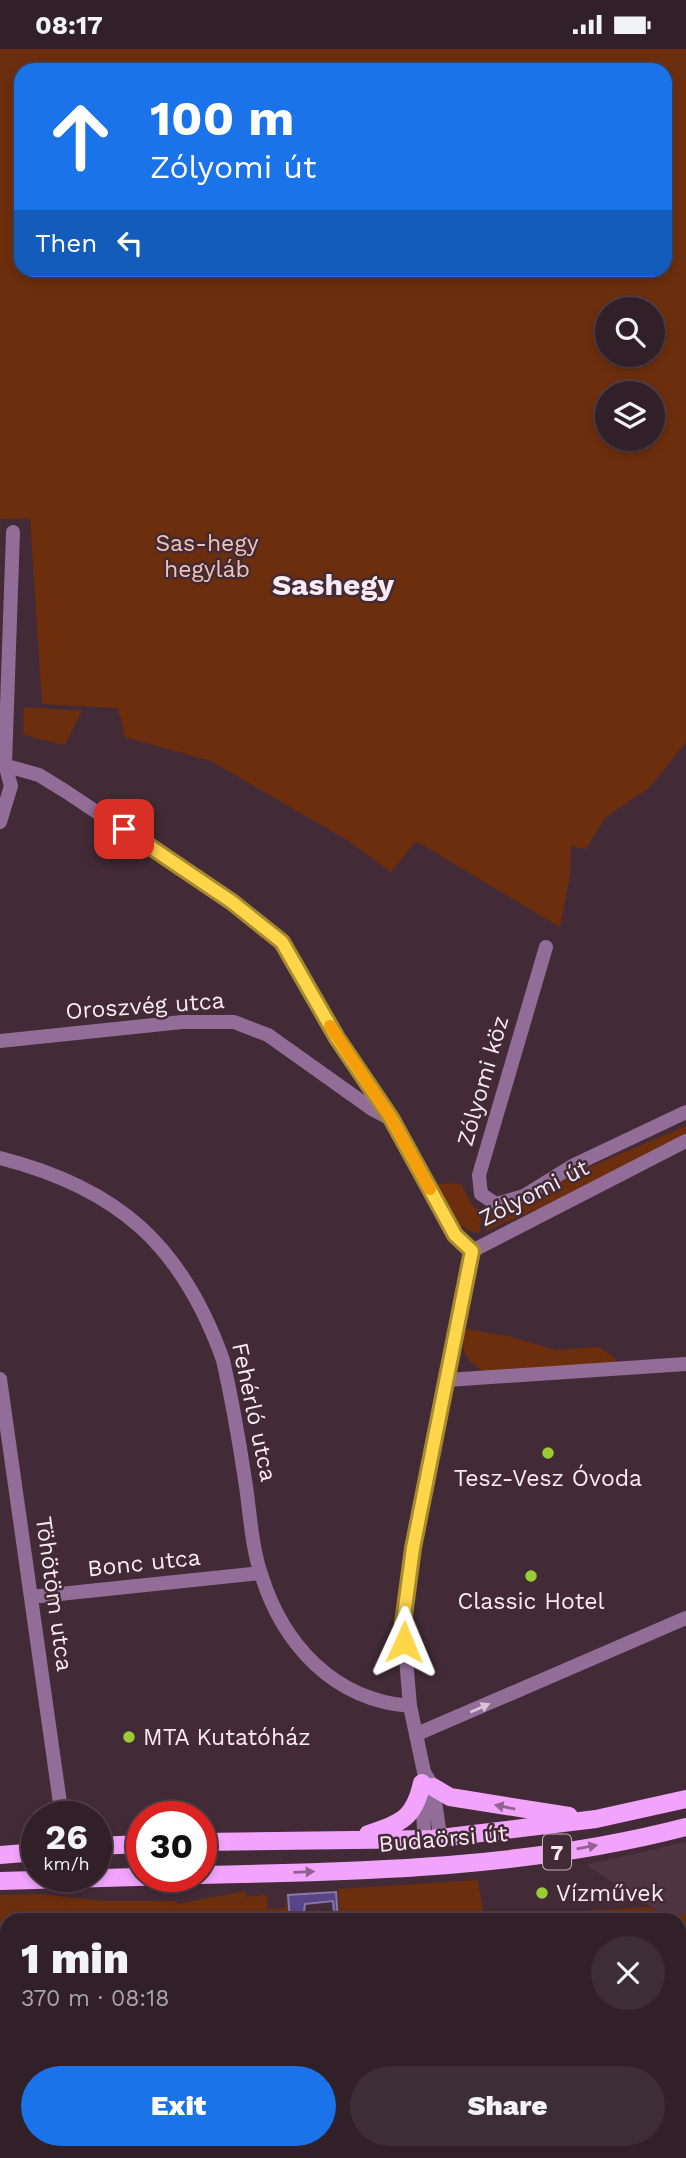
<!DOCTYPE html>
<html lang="en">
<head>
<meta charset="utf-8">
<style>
	body { margin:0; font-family:"Work Sans",sans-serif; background:#3d2d34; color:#f1f3f6; height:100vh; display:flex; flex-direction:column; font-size:26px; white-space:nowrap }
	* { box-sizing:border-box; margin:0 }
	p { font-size:23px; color:#a8a3a8 }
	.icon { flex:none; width:38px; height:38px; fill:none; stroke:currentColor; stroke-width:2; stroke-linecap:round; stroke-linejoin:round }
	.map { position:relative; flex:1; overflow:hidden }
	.sheet { position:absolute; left:0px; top:1864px; width:686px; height:247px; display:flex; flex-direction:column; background:#322028; border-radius:21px 21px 0 0; box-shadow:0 4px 10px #0003,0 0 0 2px #4d3e45 }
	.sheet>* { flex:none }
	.hud { position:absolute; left:14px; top:14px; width:658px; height:214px; border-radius:21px; box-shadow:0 4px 10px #0003,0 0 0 2px #4d3e45; background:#1a73e8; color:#fff; overflow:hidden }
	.buttons { position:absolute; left:595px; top:248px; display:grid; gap:14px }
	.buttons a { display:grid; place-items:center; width:70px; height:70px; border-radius:50%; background:#322028; box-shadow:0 4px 10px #0003,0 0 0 2px #4d3e45; font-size:35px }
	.speed { position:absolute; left:21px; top:1752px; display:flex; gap:14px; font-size:35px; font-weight:700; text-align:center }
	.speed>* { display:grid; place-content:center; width:91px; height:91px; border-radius:50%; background:#322028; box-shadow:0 4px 10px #0003,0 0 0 2px #4d3e45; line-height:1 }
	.speed small { font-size:18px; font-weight:400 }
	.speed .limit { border:10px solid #d22; background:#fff; color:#111 }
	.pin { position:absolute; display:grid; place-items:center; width:60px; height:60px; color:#fff; margin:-30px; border-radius:14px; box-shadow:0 4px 10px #0006 }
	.me { position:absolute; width:77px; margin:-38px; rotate:1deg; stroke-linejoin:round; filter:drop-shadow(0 0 5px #0008) }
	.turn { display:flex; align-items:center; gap:24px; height:147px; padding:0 21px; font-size:32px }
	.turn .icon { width:91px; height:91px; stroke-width:2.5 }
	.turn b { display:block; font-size:49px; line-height:60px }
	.then { display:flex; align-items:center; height:66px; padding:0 21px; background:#0003; gap:14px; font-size:26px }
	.round { display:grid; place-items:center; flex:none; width:74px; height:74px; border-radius:37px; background:#3d2d34 }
	.summary { display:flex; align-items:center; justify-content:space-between; height:119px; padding:0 21px }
	h1 { font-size:42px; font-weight:800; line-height:52px }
	.cta { display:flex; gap:14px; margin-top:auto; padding:14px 21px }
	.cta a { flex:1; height:80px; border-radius:42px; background:#1a73e8; color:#fff; font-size:28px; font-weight:800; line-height:80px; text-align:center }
	.cta a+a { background:#3d2d34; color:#f1f3f6 }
	.status { display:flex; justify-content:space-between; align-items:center; height:49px; padding:0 35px; background:#322028; direction:ltr }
	.status svg { height:19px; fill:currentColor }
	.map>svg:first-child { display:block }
	.built { fill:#503442 }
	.green { fill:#6c2e0d; fill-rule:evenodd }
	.water { fill:#584489; stroke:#8976a8; stroke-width:2 }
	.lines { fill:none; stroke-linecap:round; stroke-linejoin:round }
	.minor { stroke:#926d98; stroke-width:14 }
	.primary { stroke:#f2a4fc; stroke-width:18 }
	.rail-casing { stroke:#bba9b1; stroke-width:8 }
	.rail { stroke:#422b36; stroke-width:5; stroke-dasharray:16; stroke-linecap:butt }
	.oneway { fill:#dbc4d6 }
	.oneway2 { fill:#91618f }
	.route-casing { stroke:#a68a30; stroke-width:18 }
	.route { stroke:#ffd54a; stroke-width:12 }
	.slow { stroke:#f59e0b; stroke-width:12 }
	.poi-dot { fill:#99cb35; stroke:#422b36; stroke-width:2.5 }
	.labels { text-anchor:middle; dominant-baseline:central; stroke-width:5; stroke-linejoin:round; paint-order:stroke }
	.shield { fill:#422b36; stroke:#c3b1b9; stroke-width:2 }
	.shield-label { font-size:21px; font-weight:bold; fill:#faeaf1 }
	.park-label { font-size:23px; fill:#f0c4b1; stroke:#422b36 }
	.street-label { font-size:23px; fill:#faeaf1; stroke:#422b36 }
	.poi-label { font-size:23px; fill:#faeaf1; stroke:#422b36 }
	.district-label { font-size:30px; font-weight:bold; fill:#faeaf1; stroke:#422b36 }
</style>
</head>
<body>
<div class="status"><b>08:17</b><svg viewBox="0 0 49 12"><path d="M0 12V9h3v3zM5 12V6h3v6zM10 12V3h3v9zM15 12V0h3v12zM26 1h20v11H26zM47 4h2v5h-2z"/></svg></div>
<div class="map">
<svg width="686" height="2109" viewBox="0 0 686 2109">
	<rect width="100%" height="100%" fill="#422b36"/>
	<path class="built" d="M 686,1793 L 686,1865 L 664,1866 L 586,1816 Z
		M 679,1961 L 686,1961 L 686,2109 L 175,2109 L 174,2104 L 679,2104 Z
		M 0,2015 L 7,2015 L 7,2104 L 67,2104 L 67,2109 L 0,2109 Z"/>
	<path class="green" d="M 0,0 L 686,0 L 686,693 L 651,737 L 605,769 L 586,800 L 571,797 L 570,826 L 560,878 L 416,792 L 391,823 L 347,791 L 211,712 L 125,688 L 118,659 L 42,655 L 30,469 L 0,470 ZM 665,21 L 665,220 L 21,220 L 21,21 ZM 607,261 L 653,261 L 653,306 L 607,306 ZM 607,345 L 653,345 L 653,390 L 607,390 Z
		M 24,658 L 82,662 L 65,696 L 23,686 Z
		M 686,1077 L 686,1087 L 560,1150 L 486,1182 L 488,1160 L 510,1159 L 573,1125 Z
		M 446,1134 L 461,1135 L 474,1159 L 481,1160 L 480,1184 C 456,1183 447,1155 436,1136 Z
		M 466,1280 L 507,1287 L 556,1301 L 599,1298 L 616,1310 L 615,1314 L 486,1323 C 467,1314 458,1301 466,1280 Z
		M 478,1831 L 484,1868 L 651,1858 L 664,1866 L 686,1865 L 686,1877 L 679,1877 L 679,1871 L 340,1871 L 338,1840 Z
		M 245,1842 L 247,1848 L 267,1846 L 268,1860 L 286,1859 L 287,1845 L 289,1871 L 7,1871 L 7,1906 L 0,1906 L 0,1846 L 42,1845 L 103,1852 L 176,1852 L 177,1855 Z"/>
	<path class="water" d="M 336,1843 L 338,1871 L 322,1871 L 334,1863 L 333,1852 L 305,1855 L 304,1862 L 316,1871 L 290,1871 L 288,1846 Z"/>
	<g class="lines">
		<path class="minor" d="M 0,715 L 39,726 L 65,742 L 232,853 L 282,893 L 337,989 L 391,1069 L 455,1186 L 472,1202
			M 0,773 L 11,737 L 5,715 L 13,483
			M 546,898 L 479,1126 L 481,1145 L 496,1155 L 524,1147 L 574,1116 L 686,1063
			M 0,992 L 182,973 L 234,973 L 268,986 L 372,1060 L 389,1069
			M 0,1109 C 118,1139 182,1196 223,1311 C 232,1351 239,1391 245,1431 C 250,1461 251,1496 261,1525 C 283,1596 334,1651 410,1657
			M 0,1330 L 62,1768
			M 447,1331 L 686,1315
			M 31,1548 L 260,1524
			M 417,1685 L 686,1569
			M 422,1742 L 424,1781
			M 439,1780 L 433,1738 L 424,1723 L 410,1657 L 403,1574 L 413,1499 L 472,1202 L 686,1092
			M 679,1953 L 686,1952
			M 0,1995 L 7,1994
			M 171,2104 L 171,2109
			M 503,2104 L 504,2109"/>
		<path class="primary" d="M 433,1738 L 450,1748 L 569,1767
			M 368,1785 C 401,1774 414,1770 422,1734
			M 201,1793 L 432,1790 L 596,1770 L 686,1750
			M 96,1797 L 142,1795
			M 0,1806 L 37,1803
			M 201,1826 C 363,1823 529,1819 686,1778
			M 0,1832 L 172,1827"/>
		<defs>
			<path id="rail" d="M 679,1880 L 686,1880
				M 679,1891 L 686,1891
				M 0,1916 L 7,1916
				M 0,1927 L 7,1927"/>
		</defs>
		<use href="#rail" class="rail-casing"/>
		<use href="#rail" class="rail"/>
	</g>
	<defs><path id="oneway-solid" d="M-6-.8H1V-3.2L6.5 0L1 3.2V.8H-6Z" transform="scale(1.75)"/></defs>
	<use class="oneway" href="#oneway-solid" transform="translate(480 1659) rotate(-24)"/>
	<g class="oneway2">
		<use href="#oneway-solid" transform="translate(505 1758) rotate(-169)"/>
		<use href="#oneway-solid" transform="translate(587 1798) rotate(-10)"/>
		<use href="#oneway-solid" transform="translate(304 1823) rotate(-2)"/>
	</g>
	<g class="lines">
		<defs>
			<path id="route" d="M 124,780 L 232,853 L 282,893 L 337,989 L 391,1069 L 455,1186 L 472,1202 L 413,1499 L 403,1574 L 404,1593"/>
		</defs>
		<use href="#route" class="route-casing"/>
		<use href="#route" class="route"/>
		<path class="slow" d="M 330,977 L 391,1069 L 430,1140"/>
	</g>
	<g class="poi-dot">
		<circle cx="548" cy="1404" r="7"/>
		<circle cx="531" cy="1527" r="7"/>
		<circle cx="129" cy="1688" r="7"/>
		<circle cx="542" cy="1844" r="7"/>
	</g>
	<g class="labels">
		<rect class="shield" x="543" y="1785.5" width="28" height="35" rx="5"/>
		<g class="shield-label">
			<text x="557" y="1803">7</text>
		</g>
		<g class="park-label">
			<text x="207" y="494">Sas-hegy<tspan x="207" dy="26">hegyláb</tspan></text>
		</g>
		<g class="street-label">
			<text transform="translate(145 957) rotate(-4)">Oroszvég utca</text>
			<text transform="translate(483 1032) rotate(-74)">Zólyomi köz</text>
			<text transform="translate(534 1144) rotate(-27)">Zólyomi út</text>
			<text transform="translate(254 1363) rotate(78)">Fehérló utca</text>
			<text transform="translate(144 1514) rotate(-6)">Bonc utca</text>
			<text transform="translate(54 1545) rotate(82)">Töhötöm utca</text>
			<text transform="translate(443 1790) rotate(-5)">Budaörsi út</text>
		</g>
		<g class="poi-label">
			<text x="548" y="1429">Tesz-Vesz Óvoda</text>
			<text x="531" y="1552">Classic Hotel</text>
			<text x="143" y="1688" text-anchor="start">MTA Kutatóház</text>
			<text x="556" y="1844" text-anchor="start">Vízművek</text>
		</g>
		<g class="district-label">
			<text x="333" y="535">Sashegy</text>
		</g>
	</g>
</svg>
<div class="buttons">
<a><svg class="icon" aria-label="search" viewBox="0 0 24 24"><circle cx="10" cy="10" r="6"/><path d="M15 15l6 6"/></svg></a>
<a><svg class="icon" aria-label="layers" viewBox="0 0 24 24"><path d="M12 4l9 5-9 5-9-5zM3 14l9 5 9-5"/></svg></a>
</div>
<div class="speed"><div>26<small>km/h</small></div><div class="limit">30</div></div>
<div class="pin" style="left:124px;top:780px;background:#d93025"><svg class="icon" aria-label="arrive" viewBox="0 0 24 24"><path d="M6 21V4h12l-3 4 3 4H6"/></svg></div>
<svg class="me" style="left:404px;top:1593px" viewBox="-20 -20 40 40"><path d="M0-17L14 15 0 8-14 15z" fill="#ffd54a" stroke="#fff" stroke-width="4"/></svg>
<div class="hud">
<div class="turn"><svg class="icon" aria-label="ahead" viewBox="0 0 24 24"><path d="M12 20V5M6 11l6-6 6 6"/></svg><div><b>100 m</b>Zólyomi út</div></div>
<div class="then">Then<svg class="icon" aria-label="left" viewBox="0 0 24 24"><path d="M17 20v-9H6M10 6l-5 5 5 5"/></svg></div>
</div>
<section class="sheet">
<div class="summary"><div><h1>1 min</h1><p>370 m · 08:18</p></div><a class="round"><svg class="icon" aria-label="close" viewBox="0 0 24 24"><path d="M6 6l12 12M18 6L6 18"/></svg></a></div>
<div class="cta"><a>Exit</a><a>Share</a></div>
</section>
</div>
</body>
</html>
